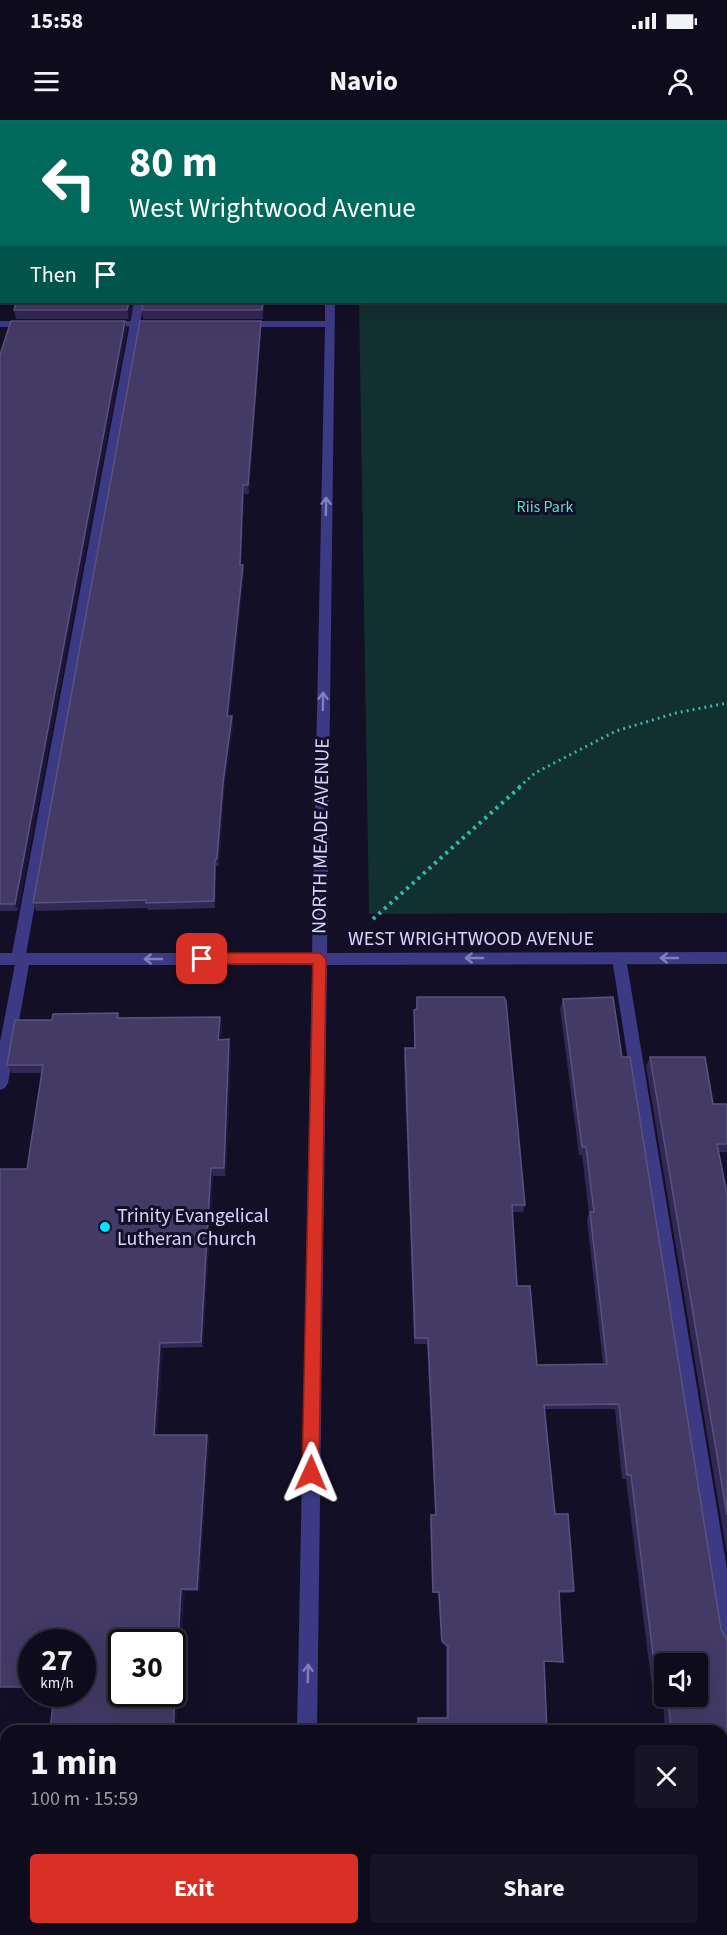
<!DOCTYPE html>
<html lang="en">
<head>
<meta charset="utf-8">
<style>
	body { margin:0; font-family:"Source Sans 3",sans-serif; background:#171425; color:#f1f3f6; height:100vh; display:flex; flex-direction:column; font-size:22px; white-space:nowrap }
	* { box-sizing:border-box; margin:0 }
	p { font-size:20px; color:#9b9ba3 }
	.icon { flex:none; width:33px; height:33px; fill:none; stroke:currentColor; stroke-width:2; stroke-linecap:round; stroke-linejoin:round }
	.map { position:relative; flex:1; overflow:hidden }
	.sheet { position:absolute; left:0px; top:1605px; width:728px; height:210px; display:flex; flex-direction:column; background:#0e0b1c; border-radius:18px 18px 0 0; box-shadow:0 6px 24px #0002,0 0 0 2px #2e2b3b }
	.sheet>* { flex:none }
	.banner { position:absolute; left:0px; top:0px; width:728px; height:183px; box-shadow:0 6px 24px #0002,0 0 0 2px #2e2b3b; background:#00695c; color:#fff; overflow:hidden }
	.buttons { position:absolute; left:654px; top:1533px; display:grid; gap:12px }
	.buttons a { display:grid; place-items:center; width:54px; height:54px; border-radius:6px; background:#0e0b1c; box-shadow:0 6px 24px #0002,0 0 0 2px #2e2b3b; font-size:30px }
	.speed { position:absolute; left:18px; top:1509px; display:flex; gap:12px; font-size:30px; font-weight:700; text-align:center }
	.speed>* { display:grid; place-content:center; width:78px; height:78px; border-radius:50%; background:#0e0b1c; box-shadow:0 6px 24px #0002,0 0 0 2px #2e2b3b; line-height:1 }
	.speed small { font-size:15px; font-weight:400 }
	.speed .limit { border:3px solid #111; border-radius:9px; background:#fff; color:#111 }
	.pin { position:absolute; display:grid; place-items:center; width:51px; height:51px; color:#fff; margin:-26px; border-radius:12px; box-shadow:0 3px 9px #0006 }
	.me { position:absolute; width:66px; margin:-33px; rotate:1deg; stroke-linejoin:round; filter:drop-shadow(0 0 4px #0008) }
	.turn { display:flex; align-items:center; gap:21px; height:126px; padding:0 30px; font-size:27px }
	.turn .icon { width:78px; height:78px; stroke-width:2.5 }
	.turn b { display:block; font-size:42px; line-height:51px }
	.then { display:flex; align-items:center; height:57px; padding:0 30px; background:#0003; gap:12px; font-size:22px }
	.round { display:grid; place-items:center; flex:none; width:63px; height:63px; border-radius:6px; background:#171425 }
	.headline { display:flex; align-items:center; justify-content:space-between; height:102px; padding:0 30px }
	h1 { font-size:36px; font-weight:700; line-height:45px }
	.primary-button { display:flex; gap:12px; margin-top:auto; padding:12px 30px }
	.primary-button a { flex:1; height:69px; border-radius:6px; background:#d93025; color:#fff; font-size:24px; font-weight:700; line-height:69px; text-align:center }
	.primary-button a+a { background:#171425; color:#f1f3f6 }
	.status { display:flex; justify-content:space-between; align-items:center; height:42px; padding:0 30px; background:#0e0b1c; direction:ltr }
	.status svg { height:16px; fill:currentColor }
	header { display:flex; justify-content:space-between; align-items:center; height:78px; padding:0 30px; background:#0e0b1c; font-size:27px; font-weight:700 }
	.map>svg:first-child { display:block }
	.green { fill:#12302f }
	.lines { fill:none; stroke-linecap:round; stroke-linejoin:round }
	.path-far2 { stroke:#2fb8b0; stroke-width:2; stroke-dasharray:1.5 2; stroke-linecap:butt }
	.path-far1 { stroke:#2fb8b0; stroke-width:3; stroke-dasharray:2 4; stroke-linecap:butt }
	.path { stroke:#2fb8b0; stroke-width:4; stroke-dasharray:3 4.5; stroke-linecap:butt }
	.lane { fill:#3d3a85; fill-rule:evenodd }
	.street { fill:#3d3a85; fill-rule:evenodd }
	.wall { fill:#312854; fill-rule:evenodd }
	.shaded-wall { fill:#1d163a }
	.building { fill:#433a66; stroke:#5a527e; stroke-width:1.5; fill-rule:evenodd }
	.oneway { stroke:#837fbc }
	.route { fill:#d93025; stroke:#8d1f18; stroke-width:1.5 }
	.poi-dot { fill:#00e5ff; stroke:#130f26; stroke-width:2 }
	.labels { text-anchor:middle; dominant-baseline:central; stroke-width:6; stroke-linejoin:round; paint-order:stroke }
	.far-park-label { font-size:16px; fill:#5fe0c0; stroke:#130f26 }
	.street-label { font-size:20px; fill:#d9d4ff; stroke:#130f26 }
	.poi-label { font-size:20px; fill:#d9d4ff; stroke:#130f26; text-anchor:start }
</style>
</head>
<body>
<div class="status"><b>15:58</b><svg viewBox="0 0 49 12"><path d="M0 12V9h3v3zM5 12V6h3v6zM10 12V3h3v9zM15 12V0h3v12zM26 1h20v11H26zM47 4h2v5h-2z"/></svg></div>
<header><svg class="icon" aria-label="menu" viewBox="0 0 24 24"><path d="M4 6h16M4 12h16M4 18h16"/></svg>Navio<svg class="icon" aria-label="person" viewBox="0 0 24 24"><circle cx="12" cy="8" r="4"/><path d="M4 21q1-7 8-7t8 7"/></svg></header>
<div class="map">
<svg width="727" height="1815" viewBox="0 0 727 1815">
	<rect width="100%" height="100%" fill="#130f26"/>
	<path class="green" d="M 356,0 L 727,0 L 727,793 L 369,794 L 359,182 L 726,182 L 726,2 Z"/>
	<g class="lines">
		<path class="path-far2" d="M 726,29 L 727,32"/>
		<path class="path-far1" d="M 519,667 L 535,653 L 616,611 L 676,593 L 727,583"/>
		<path class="path" d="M 373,799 L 521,666"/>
		<path class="lane" d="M 134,182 L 144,182 L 26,834 L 30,839 L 8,963 L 5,968 L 0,970 L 0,922 L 15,844 L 11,839 Z
			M 619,832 L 624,834 L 626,838 L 727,1449 L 727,1520 L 720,1517 L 717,1510 L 612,838 L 614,834 Z"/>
		<path class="street" d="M 16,0 L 24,0 L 24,2 L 16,2 Z
			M 329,0 L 337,0 L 337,2 L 329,2 Z
			M 0,51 L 2,51 L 0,60 Z
			M 325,182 L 335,182 L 327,833 L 727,832 L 727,844 L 327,845 L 317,1611 L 297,1611 L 312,845 L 0,845 L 0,833 L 312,833 L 325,207 L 243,207 L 238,204 L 243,201 L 325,201 Z
			M 0,201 L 30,201 L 35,204 L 30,207 L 0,207 Z
			M 159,201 L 162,202 L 162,206 L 105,207 L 100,204 L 105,201 Z
			M 293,1809 L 315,1809 L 315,1815 L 293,1815 Z"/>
	</g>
	<path class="wall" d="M 382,0 L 553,0 L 553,2 L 382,2 Z
		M 16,182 L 134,182 L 129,199 L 16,199 L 14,190 Z
		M 143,182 L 264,182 L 263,199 L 143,199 L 142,190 Z
		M 125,201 L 127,209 L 18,791 L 0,791 L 0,235 Z
		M 261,201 L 261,209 L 249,374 L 244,374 L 241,445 L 243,445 L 244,453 L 229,596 L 232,596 L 233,605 L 224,671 L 219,746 L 216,746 L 215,788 L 148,790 L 147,788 L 36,791 L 33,783 Z
		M 417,877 L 504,877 L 506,881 L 525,1085 L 523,1092 L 512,1092 L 517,1166 L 530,1166 L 537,1245 L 603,1244 L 587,1099 L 589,1093 L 582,1035 L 579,1035 L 560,888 L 563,879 L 613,877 L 622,937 L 630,937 L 721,1509 L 726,1518 L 727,1519 L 727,1815 L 675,1815 L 674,1809 L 722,1809 L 722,1611 L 665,1611 L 662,1568 L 652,1567 L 626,1359 L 622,1359 L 615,1290 L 613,1289 L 545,1289 L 555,1394 L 568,1394 L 574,1471 L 571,1473 L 559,1473 L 563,1542 L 544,1542 L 547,1611 L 418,1611 L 417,1598 L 446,1597 L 446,1527 L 441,1522 L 438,1473 L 432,1473 L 430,1398 L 431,1395 L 435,1395 L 427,1224 L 414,1224 L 404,936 L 405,928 L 414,928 L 414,890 L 416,889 ZM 664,1544 L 698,1544 L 698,1576 L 664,1576 Z
		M 118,893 L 120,898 L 220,897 L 222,906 L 221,920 L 231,928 L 226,1056 L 213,1056 L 203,1227 L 163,1228 L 157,1315 L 207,1315 L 209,1319 L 199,1471 L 185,1471 L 82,1522 L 27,1049 L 42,953 L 12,953 L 7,945 L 52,900 Z
		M 650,937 L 713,984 L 727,984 L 727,1032 L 719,1032 L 727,1074 L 727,1435 L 646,946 Z"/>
	<path class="shaded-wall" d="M 129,182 L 134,182 L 129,199 L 127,190 Z
		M 263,182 L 264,182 L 263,199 L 262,190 Z
		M 125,201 L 127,209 L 18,791 L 15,784 Z
		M 261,201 L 261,209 L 249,374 L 248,365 Z
		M 243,365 L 244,374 L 241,453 L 240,445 Z
		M 243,445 L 244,453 L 229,605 L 227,596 Z
		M 232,596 L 233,605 L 224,671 L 219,746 L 217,739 L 223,663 Z
		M 215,739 L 216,746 L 215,788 L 214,781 Z
		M 220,897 L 222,906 L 220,928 L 218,920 Z
		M 229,919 L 231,928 L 226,1056 L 224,1048 Z
		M 211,1048 L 213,1056 L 203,1227 L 201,1222 Z
		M 160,1223 L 163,1228 L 157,1319 L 154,1315 Z
		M 207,1315 L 209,1319 L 199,1471 L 197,1469 Z
		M 181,1469 L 185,1471 L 176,1611 L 173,1611 Z"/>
	<path class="building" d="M 70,0 L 276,0 L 276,2 L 69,2 Z
		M 16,182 L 129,182 L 127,190 L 14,190 Z
		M 143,182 L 263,182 L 262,190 L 142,190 Z
		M 11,201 L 125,201 L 15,784 L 0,784 L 0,235 Z
		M 140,201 L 261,201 L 248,365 L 243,365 L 240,445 L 243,445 L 227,596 L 232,596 L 223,663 L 217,739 L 215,739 L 214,781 L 146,783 L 146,780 L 33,783 Z
		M 417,877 L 504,877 L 506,881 L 525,1085 L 512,1085 L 517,1166 L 530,1166 L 537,1245 L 607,1244 L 590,1092 L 594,1092 L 586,1027 L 582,1027 L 563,879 L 613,877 L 622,937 L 630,937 L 721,1509 L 726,1518 L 727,1519 L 727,1815 L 681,1815 L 680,1809 L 722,1809 L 722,1611 L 671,1611 L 668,1576 L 698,1576 L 698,1544 L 664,1544 L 664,1568 L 657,1567 L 631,1355 L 627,1355 L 619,1285 L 617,1284 L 544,1285 L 555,1394 L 568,1394 L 574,1471 L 559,1471 L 563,1542 L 544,1541 L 547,1611 L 419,1611 L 418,1598 L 448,1598 L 448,1526 L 442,1521 L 439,1472 L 433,1472 L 431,1395 L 436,1395 L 428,1218 L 415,1218 L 405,928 L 415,928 L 414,890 L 417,889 Z
		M 118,893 L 117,898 L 220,897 L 218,920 L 229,919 L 224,1048 L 211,1048 L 201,1222 L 160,1223 L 154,1315 L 207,1315 L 197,1469 L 181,1469 L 173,1611 L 50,1611 L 54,1574 L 82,1574 L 82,1522 L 32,1522 L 32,1567 L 0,1567 L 0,1049 L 27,1049 L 43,945 L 7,945 L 15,900 L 52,900 L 53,894 ZM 122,1522 L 172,1522 L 172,1574 L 122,1574 Z
		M 650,937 L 705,937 L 713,984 L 727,984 L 727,1024 L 717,1024 L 727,1074 L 727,1395 Z
		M 449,1809 L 564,1809 L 565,1815 L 449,1815 Z"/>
	<defs><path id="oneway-shaft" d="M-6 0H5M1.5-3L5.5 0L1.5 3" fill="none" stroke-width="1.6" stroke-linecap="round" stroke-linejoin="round" transform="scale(1.5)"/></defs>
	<g class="oneway">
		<use href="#oneway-shaft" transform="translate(326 386) rotate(-89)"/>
		<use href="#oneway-shaft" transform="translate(323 581) rotate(-89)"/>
		<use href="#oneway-shaft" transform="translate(474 838) rotate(180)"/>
		<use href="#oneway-shaft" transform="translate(669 838) rotate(180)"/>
		<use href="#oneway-shaft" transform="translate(153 839) rotate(180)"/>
		<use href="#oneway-shaft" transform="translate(308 1553) rotate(-89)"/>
	</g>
	<path class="route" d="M 202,833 L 320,833 L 326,839 L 319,1353 L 317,1359 L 311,1361 L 305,1359 L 302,1353 L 313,844 L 202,844 L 195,839 Z"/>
	<circle class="poi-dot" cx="105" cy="1107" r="6"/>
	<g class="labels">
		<g class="far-park-label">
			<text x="545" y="387">Riis Park</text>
		</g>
		<g class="street-label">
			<text transform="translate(321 716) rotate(-89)">NORTH MEADE AVENUE</text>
			<text x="471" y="819">WEST WRIGHTWOOD AVENUE</text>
		</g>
		<g class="poi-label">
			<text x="117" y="1096">Trinity Evangelical<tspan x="117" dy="23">Lutheran Church</tspan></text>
		</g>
	</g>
</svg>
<div class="buttons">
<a><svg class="icon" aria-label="sound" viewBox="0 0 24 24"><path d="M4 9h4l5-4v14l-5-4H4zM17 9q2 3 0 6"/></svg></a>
</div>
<div class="speed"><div>27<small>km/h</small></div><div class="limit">30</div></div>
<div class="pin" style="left:202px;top:839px;background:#d93025"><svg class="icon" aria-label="arrive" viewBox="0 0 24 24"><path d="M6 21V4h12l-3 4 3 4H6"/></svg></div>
<svg class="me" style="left:311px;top:1353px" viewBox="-20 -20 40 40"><path d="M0-17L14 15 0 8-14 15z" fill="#d93025" stroke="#fff" stroke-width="4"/></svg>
<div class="banner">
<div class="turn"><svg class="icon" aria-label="left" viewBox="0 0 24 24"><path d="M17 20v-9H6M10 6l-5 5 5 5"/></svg><div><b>80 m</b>West Wrightwood Avenue</div></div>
<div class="then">Then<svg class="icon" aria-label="arrive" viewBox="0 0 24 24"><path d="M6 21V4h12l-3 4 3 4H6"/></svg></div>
</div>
<section class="sheet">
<div class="headline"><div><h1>1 min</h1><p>100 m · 15:59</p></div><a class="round"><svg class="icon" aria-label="close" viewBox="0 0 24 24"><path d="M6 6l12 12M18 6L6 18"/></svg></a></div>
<div class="primary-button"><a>Exit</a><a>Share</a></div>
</section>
</div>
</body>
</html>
